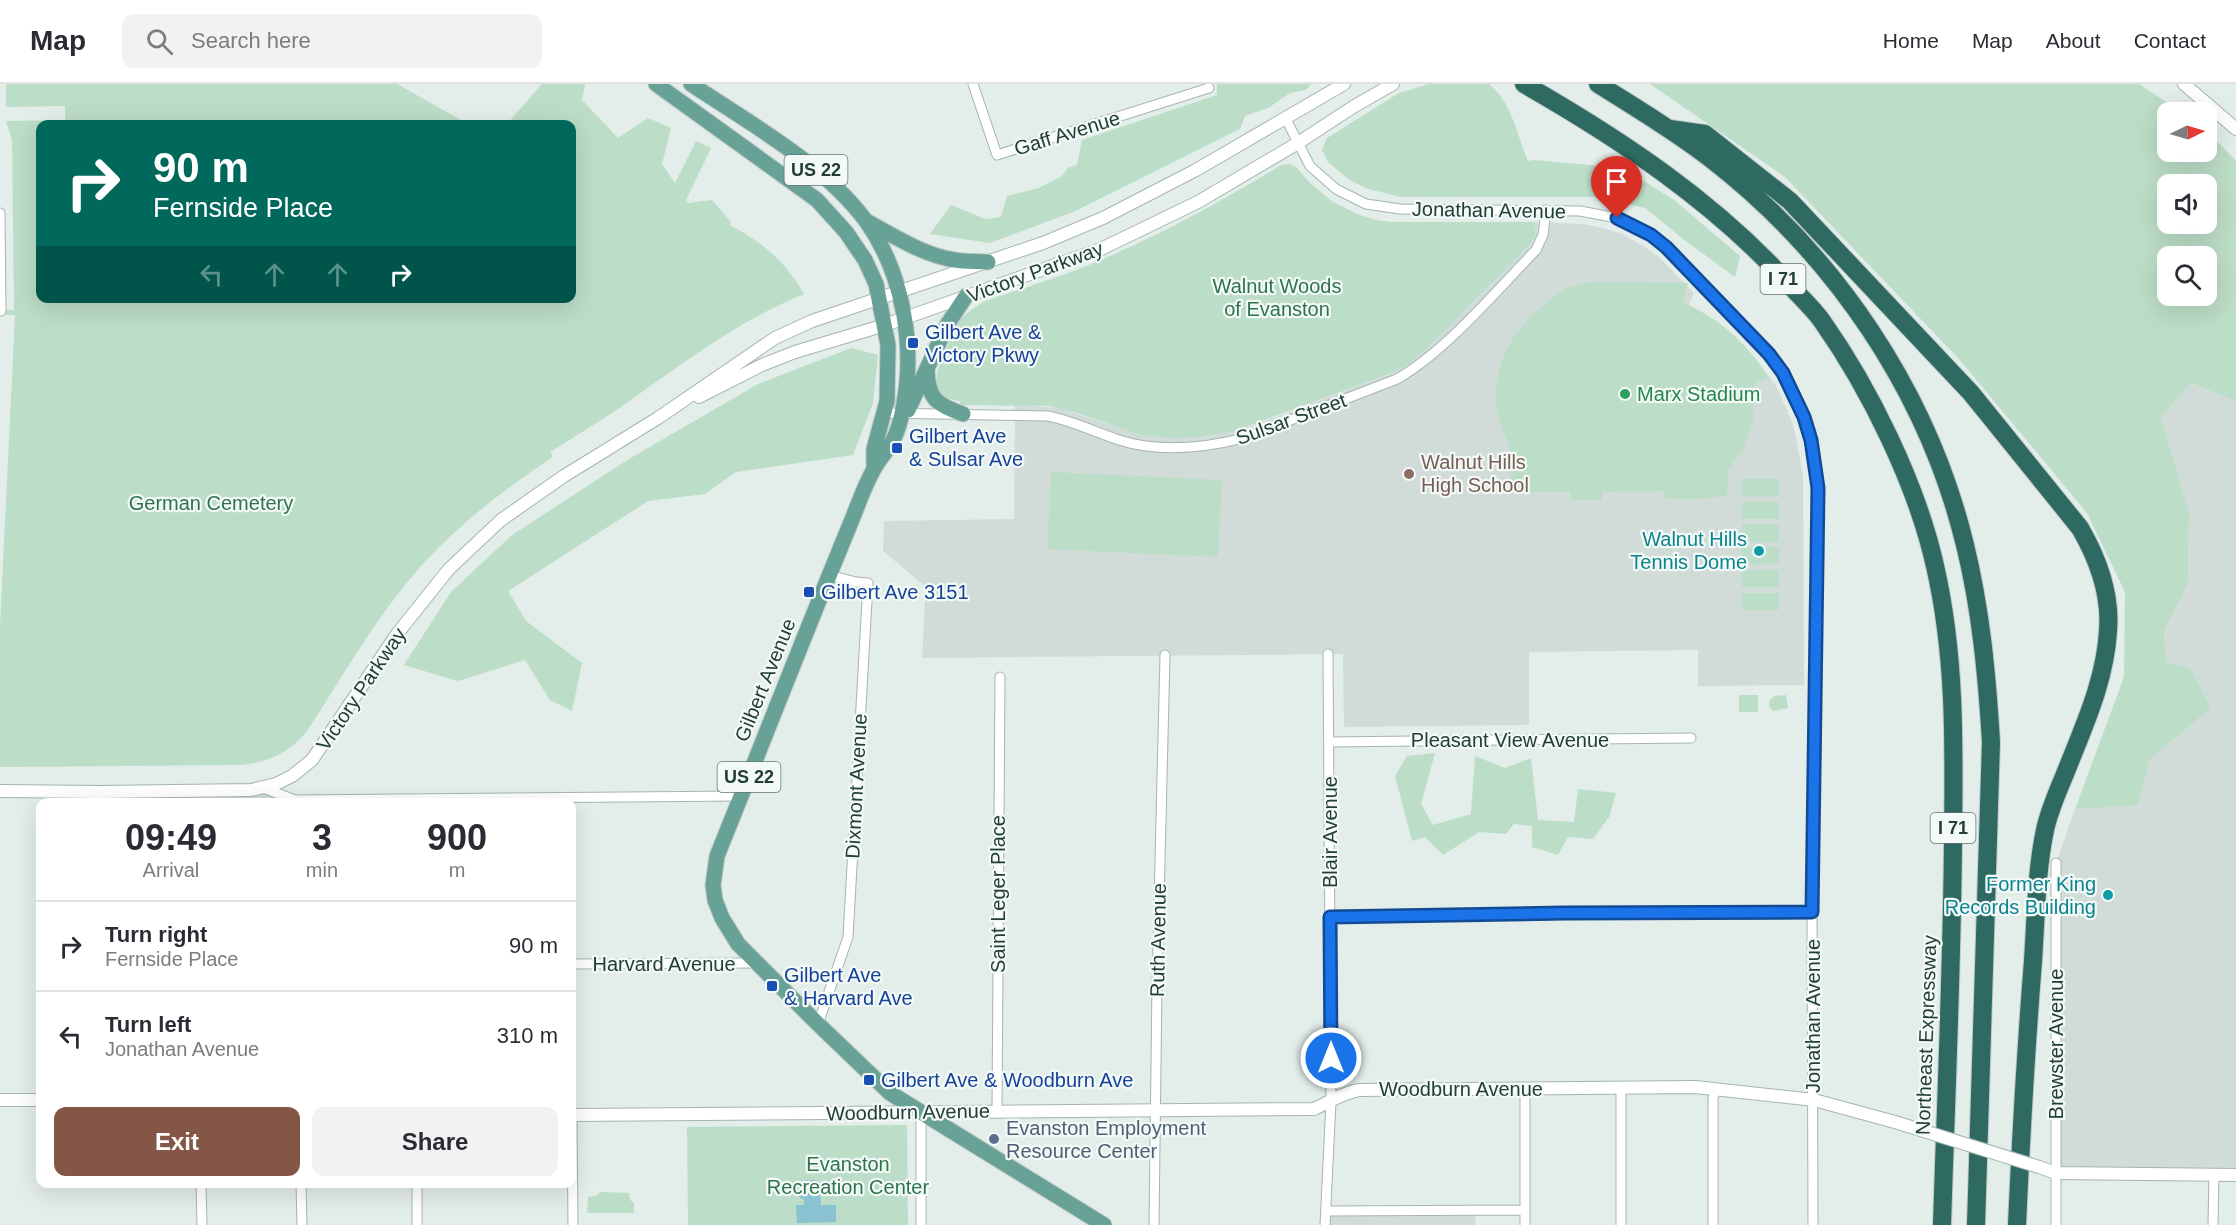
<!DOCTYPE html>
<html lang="en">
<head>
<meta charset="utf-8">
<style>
	body { margin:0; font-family:Arial,sans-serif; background:#f2f2f3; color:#2b2b33; height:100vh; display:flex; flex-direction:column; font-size:22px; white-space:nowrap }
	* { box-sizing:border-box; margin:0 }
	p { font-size:20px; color:#7c7c81 }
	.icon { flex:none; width:33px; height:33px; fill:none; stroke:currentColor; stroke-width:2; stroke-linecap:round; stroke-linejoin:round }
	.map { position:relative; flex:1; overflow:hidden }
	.sheet { position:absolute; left:36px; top:714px; width:540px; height:390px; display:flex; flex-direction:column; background:#fff; border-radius:12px; box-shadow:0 6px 24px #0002 }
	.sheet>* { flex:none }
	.banner { position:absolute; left:36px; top:36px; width:540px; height:183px; border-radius:12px; box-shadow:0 6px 24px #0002; background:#00695c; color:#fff; overflow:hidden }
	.needle { width:39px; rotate:85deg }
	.buttons { position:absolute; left:2157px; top:18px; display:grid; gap:12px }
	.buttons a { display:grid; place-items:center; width:60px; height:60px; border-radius:12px; background:#fff; box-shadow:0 6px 24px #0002; font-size:30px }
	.pin { position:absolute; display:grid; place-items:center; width:51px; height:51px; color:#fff; margin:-62px -26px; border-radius:50% 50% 50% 0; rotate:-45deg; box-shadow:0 0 6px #0007 }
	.pin .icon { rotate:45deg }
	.me { position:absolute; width:66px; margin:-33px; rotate:0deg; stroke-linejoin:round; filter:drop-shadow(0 0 4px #0008) }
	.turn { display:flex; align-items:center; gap:21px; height:126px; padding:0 18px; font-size:27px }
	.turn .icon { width:78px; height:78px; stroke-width:2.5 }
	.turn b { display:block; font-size:42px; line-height:51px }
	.lanes { display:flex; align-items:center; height:57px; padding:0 18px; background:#0003; justify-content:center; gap:30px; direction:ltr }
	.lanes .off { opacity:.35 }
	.eta { display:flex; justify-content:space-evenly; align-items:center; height:102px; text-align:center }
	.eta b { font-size:36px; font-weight:600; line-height:42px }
	.button { display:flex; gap:12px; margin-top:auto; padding:12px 18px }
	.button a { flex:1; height:69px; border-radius:12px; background:#845646; color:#fff; font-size:24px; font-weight:600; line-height:69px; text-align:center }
	.button a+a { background:#f2f2f3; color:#2b2b33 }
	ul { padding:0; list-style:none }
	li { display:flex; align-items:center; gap:18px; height:90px; padding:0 18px; border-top:2px solid #e1e1e2 }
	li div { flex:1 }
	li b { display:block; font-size:22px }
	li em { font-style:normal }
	header { display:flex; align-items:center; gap:36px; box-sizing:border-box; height:84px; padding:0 30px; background:#fff; border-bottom:2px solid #e1e1e2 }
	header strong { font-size:28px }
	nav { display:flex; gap:33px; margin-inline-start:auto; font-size:21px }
	.search { width:420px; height:54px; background:#f2f2f3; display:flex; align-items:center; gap:15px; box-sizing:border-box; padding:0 21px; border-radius:12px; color:#7c7c81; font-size:22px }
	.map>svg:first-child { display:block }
	.built { fill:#d1dcd8 }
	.green { fill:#bcddc7; fill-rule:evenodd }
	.water { fill:#8bc2d1 }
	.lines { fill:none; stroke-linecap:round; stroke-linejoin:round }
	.minor-casing { stroke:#a5b5b0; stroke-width:11 }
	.tertiary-casing { stroke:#a5b5b0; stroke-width:14 }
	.primary-casing { stroke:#c1c9c7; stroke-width:17 }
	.motorway-casing { stroke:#c1c9c7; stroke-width:20 }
	.minor { stroke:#fff; stroke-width:9 }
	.tertiary { stroke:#fff; stroke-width:12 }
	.primary { stroke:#68a296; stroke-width:15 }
	.motorway { stroke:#2e6a61; stroke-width:18 }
	.tertiary-bridge-casing { stroke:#a5b5b0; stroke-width:14; stroke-linecap:butt }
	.tertiary-bridge { stroke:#fff; stroke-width:12 }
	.route-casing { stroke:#114b97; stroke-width:15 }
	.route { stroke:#1a73e8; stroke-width:10 }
	.transit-dot { fill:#1a4fb4; stroke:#f3f9f6; stroke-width:2 }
	.leisure-dot { fill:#2e9e5b; stroke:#f3f9f6; stroke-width:2 }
	.education-dot { fill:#8d6e63; stroke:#f3f9f6; stroke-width:2 }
	.culture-dot { fill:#0f9aa8; stroke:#f3f9f6; stroke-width:2 }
	.service-dot { fill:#5c6f8a; stroke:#f3f9f6; stroke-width:2 }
	.labels { text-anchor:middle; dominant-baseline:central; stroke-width:4.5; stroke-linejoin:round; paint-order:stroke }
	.shield { fill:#f3f9f6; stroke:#617671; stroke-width:1.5 }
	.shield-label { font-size:18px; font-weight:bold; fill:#223e38 }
	.street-label { font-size:20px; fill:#223e38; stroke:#f3f9f6 }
	.park-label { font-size:20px; fill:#2d744d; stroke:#f3f9f6 }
	.transit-label { font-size:20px; fill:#164399; stroke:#f3f9f6; text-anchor:start }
	.leisure-label { font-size:20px; fill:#27864d; stroke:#f3f9f6; text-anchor:start }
	.education-label { font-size:20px; fill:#785e54; stroke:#f3f9f6; text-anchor:start }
	.culture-label { font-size:20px; fill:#0d838f; stroke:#f3f9f6; text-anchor:end }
	.service-label { font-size:20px; fill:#4e5e75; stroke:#f3f9f6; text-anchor:start }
</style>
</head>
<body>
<header>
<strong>Map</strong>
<div class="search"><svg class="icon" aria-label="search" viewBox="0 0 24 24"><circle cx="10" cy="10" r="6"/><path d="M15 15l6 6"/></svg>Search here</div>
<nav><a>Home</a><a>Map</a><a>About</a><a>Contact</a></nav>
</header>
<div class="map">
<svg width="2236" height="1141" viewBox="0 0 2236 1141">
	<rect width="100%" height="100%" fill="#e3ede9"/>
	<path class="built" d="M 1532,138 L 1583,140 L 1603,144 L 1622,150 L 1642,161 L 1659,173 L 1694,209 L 1688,222 L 1749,267 L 1776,302 L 1793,340 L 1803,390 L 1804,601 L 1698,602 L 1698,566 L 1529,568 L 1529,641 L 1344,643 L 1343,570 L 922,574 L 926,503 L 883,467 L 884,437 L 1014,435 L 1015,321 L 1061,324 L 1140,351 L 1169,354 L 1235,347 L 1254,341 L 1394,288 L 1408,280 L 1428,264 L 1533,157 L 1536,146 Z
		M 2191,299 L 2236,317 L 2236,1091 L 2056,1089 L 2056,779 L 2075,725 L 2138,720 L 2150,675 L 2211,624 L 2166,579 L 2164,547 L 2188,500 L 2189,428 L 2161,333 Z
		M 251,706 L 295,716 L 405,718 L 226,718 L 226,707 Z
		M 1476,1126 L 1475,1141 L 1325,1141 L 1326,1127 Z"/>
	<path class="green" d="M 6,0 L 397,0 L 468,40 L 40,40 L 40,214 L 572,214 L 572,40 L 507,40 L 542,0 L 585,0 L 582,16 L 618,54 L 648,34 L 671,44 L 662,80 L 675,99 L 696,57 L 711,64 L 686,116 L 688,119 L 712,116 L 731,138 L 730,141 C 762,158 786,178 804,210 C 731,240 676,285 612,329 C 592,342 571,355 550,368 L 553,373 C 497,410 443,452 401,506 C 366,550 338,600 307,647 C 290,669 266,679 239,681 L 0,683 L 0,542 L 15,231 L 0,231 L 0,226 L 14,226 L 12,56 L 6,37 L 65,36 L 65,22 L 6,23 Z
		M 1217,0 L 1311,0 L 1306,6 L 1290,9 L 1268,24 L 1245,32 L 1240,45 L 1073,128 L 990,159 L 930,150 L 951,121 L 985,135 L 1001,133 L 1007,112 L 1039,104 L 1062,92 L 1068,84 L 1077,81 L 1082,56 L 1217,11 Z
		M 1429,0 L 1489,0 C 1512,19 1517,51 1528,77 L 1533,76 L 1623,84 L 1674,116 L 1740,172 L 1735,193 L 1683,155 L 1645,124 L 1594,113 L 1401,113 L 1368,105 L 1351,97 L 1328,78 L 1322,66 L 1327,54 L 1399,9 Z
		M 1650,0 L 2139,0 L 2181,28 L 2168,28 L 2168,68 L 2206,68 L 2207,47 L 2236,77 L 2236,317 L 2191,299 L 2161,333 L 2189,428 L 2188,500 L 2164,547 L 2166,579 L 2190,584 L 2211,624 L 2150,675 L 2138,721 L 2075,725 L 2124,593 L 2125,508 L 2087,429 L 1959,275 L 1785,93 ZM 2168,100 L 2206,100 L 2206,140 L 2168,140 ZM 2168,172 L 2206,172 L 2206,212 L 2168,212 Z
		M 1290,80 L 1297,84 L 1309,98 L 1333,118 L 1357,130 L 1376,136 L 1391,138 L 1532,138 C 1537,144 1536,150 1533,157 L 1428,264 L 1408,280 L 1394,288 L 1235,347 L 1196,353 L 1169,354 L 1140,351 L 1075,328 L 1050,322 L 960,321 L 960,317 C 923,312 938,284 947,263 C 951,253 954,241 962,234 C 969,227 977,222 985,217 C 1020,205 1055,195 1089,181 C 1156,153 1220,119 1281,81 Z
		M 1600,198 L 1688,199 L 1683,218 C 1723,237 1744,257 1769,293 L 1753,300 L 1753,336 L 1743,366 L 1728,386 L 1727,412 L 1696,415 L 1665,415 L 1665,407 L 1602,408 L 1602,416 L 1571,416 L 1570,408 L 1517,408 C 1506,393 1515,380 1510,364 C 1505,348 1496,335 1496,317 C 1494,276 1515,244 1546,219 C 1554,213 1563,205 1573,202 C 1581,199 1591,198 1600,198 Z
		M 851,264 L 878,271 L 873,319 L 853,371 L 736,388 L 705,410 L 648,417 L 508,507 L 526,537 L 582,579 L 572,627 L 550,616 L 525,576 L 458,597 L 404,581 L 451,508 L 512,451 L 629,375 L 758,300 Z
		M 1051,388 L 1222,396 L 1218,473 L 1047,465 Z
		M 1742,395 L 1779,395 L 1779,412 L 1742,412 Z
		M 1742,418 L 1779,418 L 1779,435 L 1742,435 Z
		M 1742,440 L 1779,440 L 1779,458 L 1742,458 Z
		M 1779,463 L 1779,480 L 1742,481 L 1742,464 Z
		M 1742,486 L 1779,486 L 1779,503 L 1742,503 Z
		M 1742,509 L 1779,509 L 1779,526 L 1742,526 Z
		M 1739,611 L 1758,611 L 1758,628 L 1739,628 Z
		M 1786,611 L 1788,624 L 1773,627 L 1769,623 L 1769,617 L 1774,612 Z
		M 1435,669 L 1421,720 L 1433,741 L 1471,730 L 1475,672 L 1505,684 L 1531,674 L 1538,736 L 1574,738 L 1578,705 L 1616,709 L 1609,733 L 1593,755 L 1568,753 L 1558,771 L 1532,763 L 1532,742 L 1514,740 L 1506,750 L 1479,748 L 1443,771 L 1425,753 L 1412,757 L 1395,692 L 1407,672 Z
		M 907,1041 L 908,1141 L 688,1141 L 687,1043 Z
		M 600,1108 L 629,1109 L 630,1116 L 634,1119 L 634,1129 L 587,1129 L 588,1113 L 596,1112 Z"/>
	<path class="water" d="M 805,1096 L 815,1096 L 824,1100 L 820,1108 L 821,1121 L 836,1121 L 836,1138 L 797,1139 L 796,1121 L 804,1121 L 804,1116 L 791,1108 L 796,1100 Z"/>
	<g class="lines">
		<defs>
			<path id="minor" d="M 973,0 L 997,71 L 1209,4
				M 1286,35 L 1310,82 L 1336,105 L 1366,120 L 1400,125 L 1580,127 L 1617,134 L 1651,151 L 1673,169 L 1769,270 L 1783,289 L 1795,310 L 1811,356 L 1817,404 L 1812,828 L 1813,1141
				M 0,129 L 1,227
				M 884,329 L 1048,332 C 1073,337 1095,348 1119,356 C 1159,369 1204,364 1244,354 L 1397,295 C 1447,266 1495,208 1536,166 L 1543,151 L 1546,126
				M 1329,658 L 1691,654
				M 263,704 L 295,716 L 741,712
				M 99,718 L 100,708
				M 2056,779 L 2056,1141
				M 1330,833 L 1812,828
				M 572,880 L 756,879
				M 818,940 L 848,853 L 868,499 L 856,498 L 829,491
				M 997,1027 L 1000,593
				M 921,1028 L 921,1141
				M 572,1031 L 573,1141
				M 201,1100 L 202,1141
				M 301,1100 L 302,1141
				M 417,1100 L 417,1141
				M 1326,1127 L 1525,1126
				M 1154,1141 L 1157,901 L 1165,571
				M 1325,1141 L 1331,1018 L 1328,570
				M 1525,1141 L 1525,1005
				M 1621,1141 L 1621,1004
				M 1713,1141 L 1713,1014 L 1716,1005
				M 2213,1141 L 2214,1091"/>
			<path id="tertiary" d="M 2184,0 L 2236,45
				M 699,313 L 762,281 L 795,268 L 885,241 L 1101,165 L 1198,118 L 1298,59 L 1353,23 L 1393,0
				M 0,707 L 100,708 L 251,706 L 276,700 L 292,692 L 312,676 L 397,550 L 449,485 L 501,436 L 564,392 L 658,334 L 775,254 L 812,237 L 1043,159 L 1103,134 L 1196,86 L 1344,0
				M 0,1016 L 40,1016
				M 572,1031 L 1314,1025 C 1329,1018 1342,1009 1359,1006 L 1695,1003 L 1814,1016 L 1895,1038
				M 2039,1083 L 2056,1089 L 2236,1091"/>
			<path id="primary" d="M 656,0 L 817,116 L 846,148 L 865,176 L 876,200 L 888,261 L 887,317 L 874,365 L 874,385
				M 691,0 C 749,39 824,80 866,137 C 902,187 915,259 904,319 C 902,331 898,348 892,358 C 887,367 879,375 874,385 C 864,402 857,424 849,443 C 804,552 761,663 717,772 L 713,801 L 715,816 L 722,834 L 738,860 L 818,940 L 890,1009 L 1104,1141
				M 868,138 C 896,153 923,171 955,176 C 966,178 977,177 988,178
				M 927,286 C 928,315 937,321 963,330
				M 908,326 L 947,241 L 966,212"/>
			<path id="motorway" d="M 1524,0 C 1620,55 1712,116 1787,198 C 1798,211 1812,223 1822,237 C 1870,305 1917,401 1935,482 C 1956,573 1954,665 1953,758 C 1952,886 1946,1013 1942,1141
				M 1598,0 C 1636,24 1675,47 1711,75 C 1835,171 1928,308 1965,461 C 1981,526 1987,592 1991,658 L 1976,1141
				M 1670,45 L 1705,50 L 1790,117 L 1971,309 L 2080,444 C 2098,475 2111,511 2108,547 C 2105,598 2083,644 2065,690 C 2057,709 2049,727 2045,746 C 2036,789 2036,834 2033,877 C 2026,965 2021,1053 2017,1141"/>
		</defs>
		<use href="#minor" class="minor-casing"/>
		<use href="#tertiary" class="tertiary-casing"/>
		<use href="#primary" class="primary-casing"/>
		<use href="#motorway" class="motorway-casing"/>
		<use href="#minor" class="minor"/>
		<use href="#tertiary" class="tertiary"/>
		<use href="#primary" class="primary"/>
		<use href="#motorway" class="motorway"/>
		<defs>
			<path id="tertiary-bridge" d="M 1895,1038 L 2039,1083"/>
		</defs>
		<use href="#tertiary-bridge" class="tertiary-bridge-casing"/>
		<use href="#tertiary-bridge" class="tertiary-bridge"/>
	</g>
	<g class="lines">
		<defs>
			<path id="route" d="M 1331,974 L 1330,833 L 1564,829 L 1812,828 L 1818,404 L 1811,356 L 1804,333 L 1783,289 L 1769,270 L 1666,163 L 1651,151 L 1617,134"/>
		</defs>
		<use href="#route" class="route-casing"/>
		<use href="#route" class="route"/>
	</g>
	<g class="transit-dot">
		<rect x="907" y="253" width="12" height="12" rx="3"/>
		<rect x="891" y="358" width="12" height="12" rx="3"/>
		<rect x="803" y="502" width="12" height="12" rx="3"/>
		<rect x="766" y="896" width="12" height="12" rx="3"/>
		<rect x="863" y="990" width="12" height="12" rx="3"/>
	</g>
	<circle class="leisure-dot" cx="1625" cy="310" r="6"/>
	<circle class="education-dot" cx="1409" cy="390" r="6"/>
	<g class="culture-dot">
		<circle cx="1759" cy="467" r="6"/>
		<circle cx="2108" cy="811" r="6"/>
	</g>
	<circle class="service-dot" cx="994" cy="1055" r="6"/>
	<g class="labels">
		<g class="shield">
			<rect x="784.5" y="71" width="63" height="30" rx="4.5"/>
			<rect x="1760.5" y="180" width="45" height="30" rx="4.5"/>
			<rect x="717.5" y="678" width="63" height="30" rx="4.5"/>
			<rect x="1930.5" y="729" width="45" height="30" rx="4.5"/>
		</g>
		<g class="shield-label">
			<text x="816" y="86">US 22</text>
			<text x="1783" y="195">I 71</text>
			<text x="749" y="693">US 22</text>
			<text x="1953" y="744">I 71</text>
		</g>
		<g class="street-label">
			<text transform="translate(1067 49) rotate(-17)">Gaff Avenue</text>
			<text transform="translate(1489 126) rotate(1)">Jonathan Avenue</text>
			<text transform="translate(1035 188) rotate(-20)">Victory Parkway</text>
			<text transform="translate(1291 335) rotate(-20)">Sulsar Street</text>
			<text transform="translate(765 596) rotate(-68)">Gilbert Avenue</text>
			<text transform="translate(361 605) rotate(-56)">Victory Parkway</text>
			<text x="1510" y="656">Pleasant View Avenue</text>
			<text transform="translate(856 702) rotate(-87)">Dixmont Avenue</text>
			<text transform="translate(1330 748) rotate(-90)">Blair Avenue</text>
			<text transform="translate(998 810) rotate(-90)">Saint Leger Place</text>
			<text transform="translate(1158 856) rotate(-89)">Ruth Avenue</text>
			<text x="664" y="880">Harvard Avenue</text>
			<text transform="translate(1813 932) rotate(-90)">Jonathan Avenue</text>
			<text transform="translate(1926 951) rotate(-88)">Northeast Expressway</text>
			<text transform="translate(2056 960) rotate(-90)">Brewster Avenue</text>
			<text x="1461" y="1005">Woodburn Avenue</text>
			<text transform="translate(908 1028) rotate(-1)">Woodburn Avenue</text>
		</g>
		<g class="park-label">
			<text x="1277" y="202">Walnut Woods<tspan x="1277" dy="23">of Evanston</tspan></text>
			<text x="211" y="419">German Cemetery</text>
			<text x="848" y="1080">Evanston<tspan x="848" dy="23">Recreation Center</tspan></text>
		</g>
		<g class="transit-label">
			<text x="925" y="248">Gilbert Ave &amp;<tspan x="925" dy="23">Victory Pkwy</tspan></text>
			<text x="909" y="352">Gilbert Ave<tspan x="909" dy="23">&amp; Sulsar Ave</tspan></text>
			<text x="821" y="508">Gilbert Ave 3151</text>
			<text x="784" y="891">Gilbert Ave<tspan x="784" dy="23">&amp; Harvard Ave</tspan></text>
			<text x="881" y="996">Gilbert Ave &amp; Woodburn Ave</text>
		</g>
		<g class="leisure-label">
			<text x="1637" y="310">Marx Stadium</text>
		</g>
		<g class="education-label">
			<text x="1421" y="378">Walnut Hills<tspan x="1421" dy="23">High School</tspan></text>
		</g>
		<g class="culture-label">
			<text x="1747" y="455">Walnut Hills<tspan x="1747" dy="23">Tennis Dome</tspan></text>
			<text x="2096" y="800">Former King<tspan x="2096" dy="23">Records Building</tspan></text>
		</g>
		<g class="service-label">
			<text x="1006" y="1044">Evanston Employment<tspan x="1006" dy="23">Resource Center</tspan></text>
		</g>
	</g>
</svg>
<div class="buttons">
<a><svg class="needle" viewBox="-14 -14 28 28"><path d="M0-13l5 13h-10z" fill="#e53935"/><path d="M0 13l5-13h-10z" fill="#7c7c81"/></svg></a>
<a><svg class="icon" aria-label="sound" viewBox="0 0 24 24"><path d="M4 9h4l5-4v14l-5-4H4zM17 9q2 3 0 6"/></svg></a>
<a><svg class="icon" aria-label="search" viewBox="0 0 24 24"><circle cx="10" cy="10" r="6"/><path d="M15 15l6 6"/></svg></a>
</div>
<div class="pin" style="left:1617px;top:134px;background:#d93025"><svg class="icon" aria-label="arrive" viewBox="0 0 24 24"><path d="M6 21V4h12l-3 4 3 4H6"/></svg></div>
<svg class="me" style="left:1331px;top:974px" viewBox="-20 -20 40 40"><circle r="17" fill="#1a73e8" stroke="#fff" stroke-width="3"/><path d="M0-11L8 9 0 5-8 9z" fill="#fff"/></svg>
<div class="banner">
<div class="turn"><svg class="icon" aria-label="right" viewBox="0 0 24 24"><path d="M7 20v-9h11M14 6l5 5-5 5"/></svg><div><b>90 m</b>Fernside Place</div></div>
<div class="lanes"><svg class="icon off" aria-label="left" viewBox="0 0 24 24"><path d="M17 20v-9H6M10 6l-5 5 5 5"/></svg><svg class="icon off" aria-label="ahead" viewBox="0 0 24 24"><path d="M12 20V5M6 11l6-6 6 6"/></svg><svg class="icon off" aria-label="ahead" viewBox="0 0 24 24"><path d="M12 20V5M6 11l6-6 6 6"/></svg><svg class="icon" aria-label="right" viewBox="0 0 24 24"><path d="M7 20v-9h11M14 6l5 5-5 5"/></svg></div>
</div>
<section class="sheet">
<div class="eta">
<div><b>09:49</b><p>Arrival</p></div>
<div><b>3</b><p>min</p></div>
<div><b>900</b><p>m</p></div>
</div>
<ul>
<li><svg class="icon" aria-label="right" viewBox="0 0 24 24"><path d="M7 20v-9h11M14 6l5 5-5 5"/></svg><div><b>Turn right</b><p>Fernside Place</p></div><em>90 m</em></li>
<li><svg class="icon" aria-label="left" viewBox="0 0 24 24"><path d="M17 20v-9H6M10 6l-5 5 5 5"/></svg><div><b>Turn left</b><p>Jonathan Avenue</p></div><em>310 m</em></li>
</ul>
<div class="button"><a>Exit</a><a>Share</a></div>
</section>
</div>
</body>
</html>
